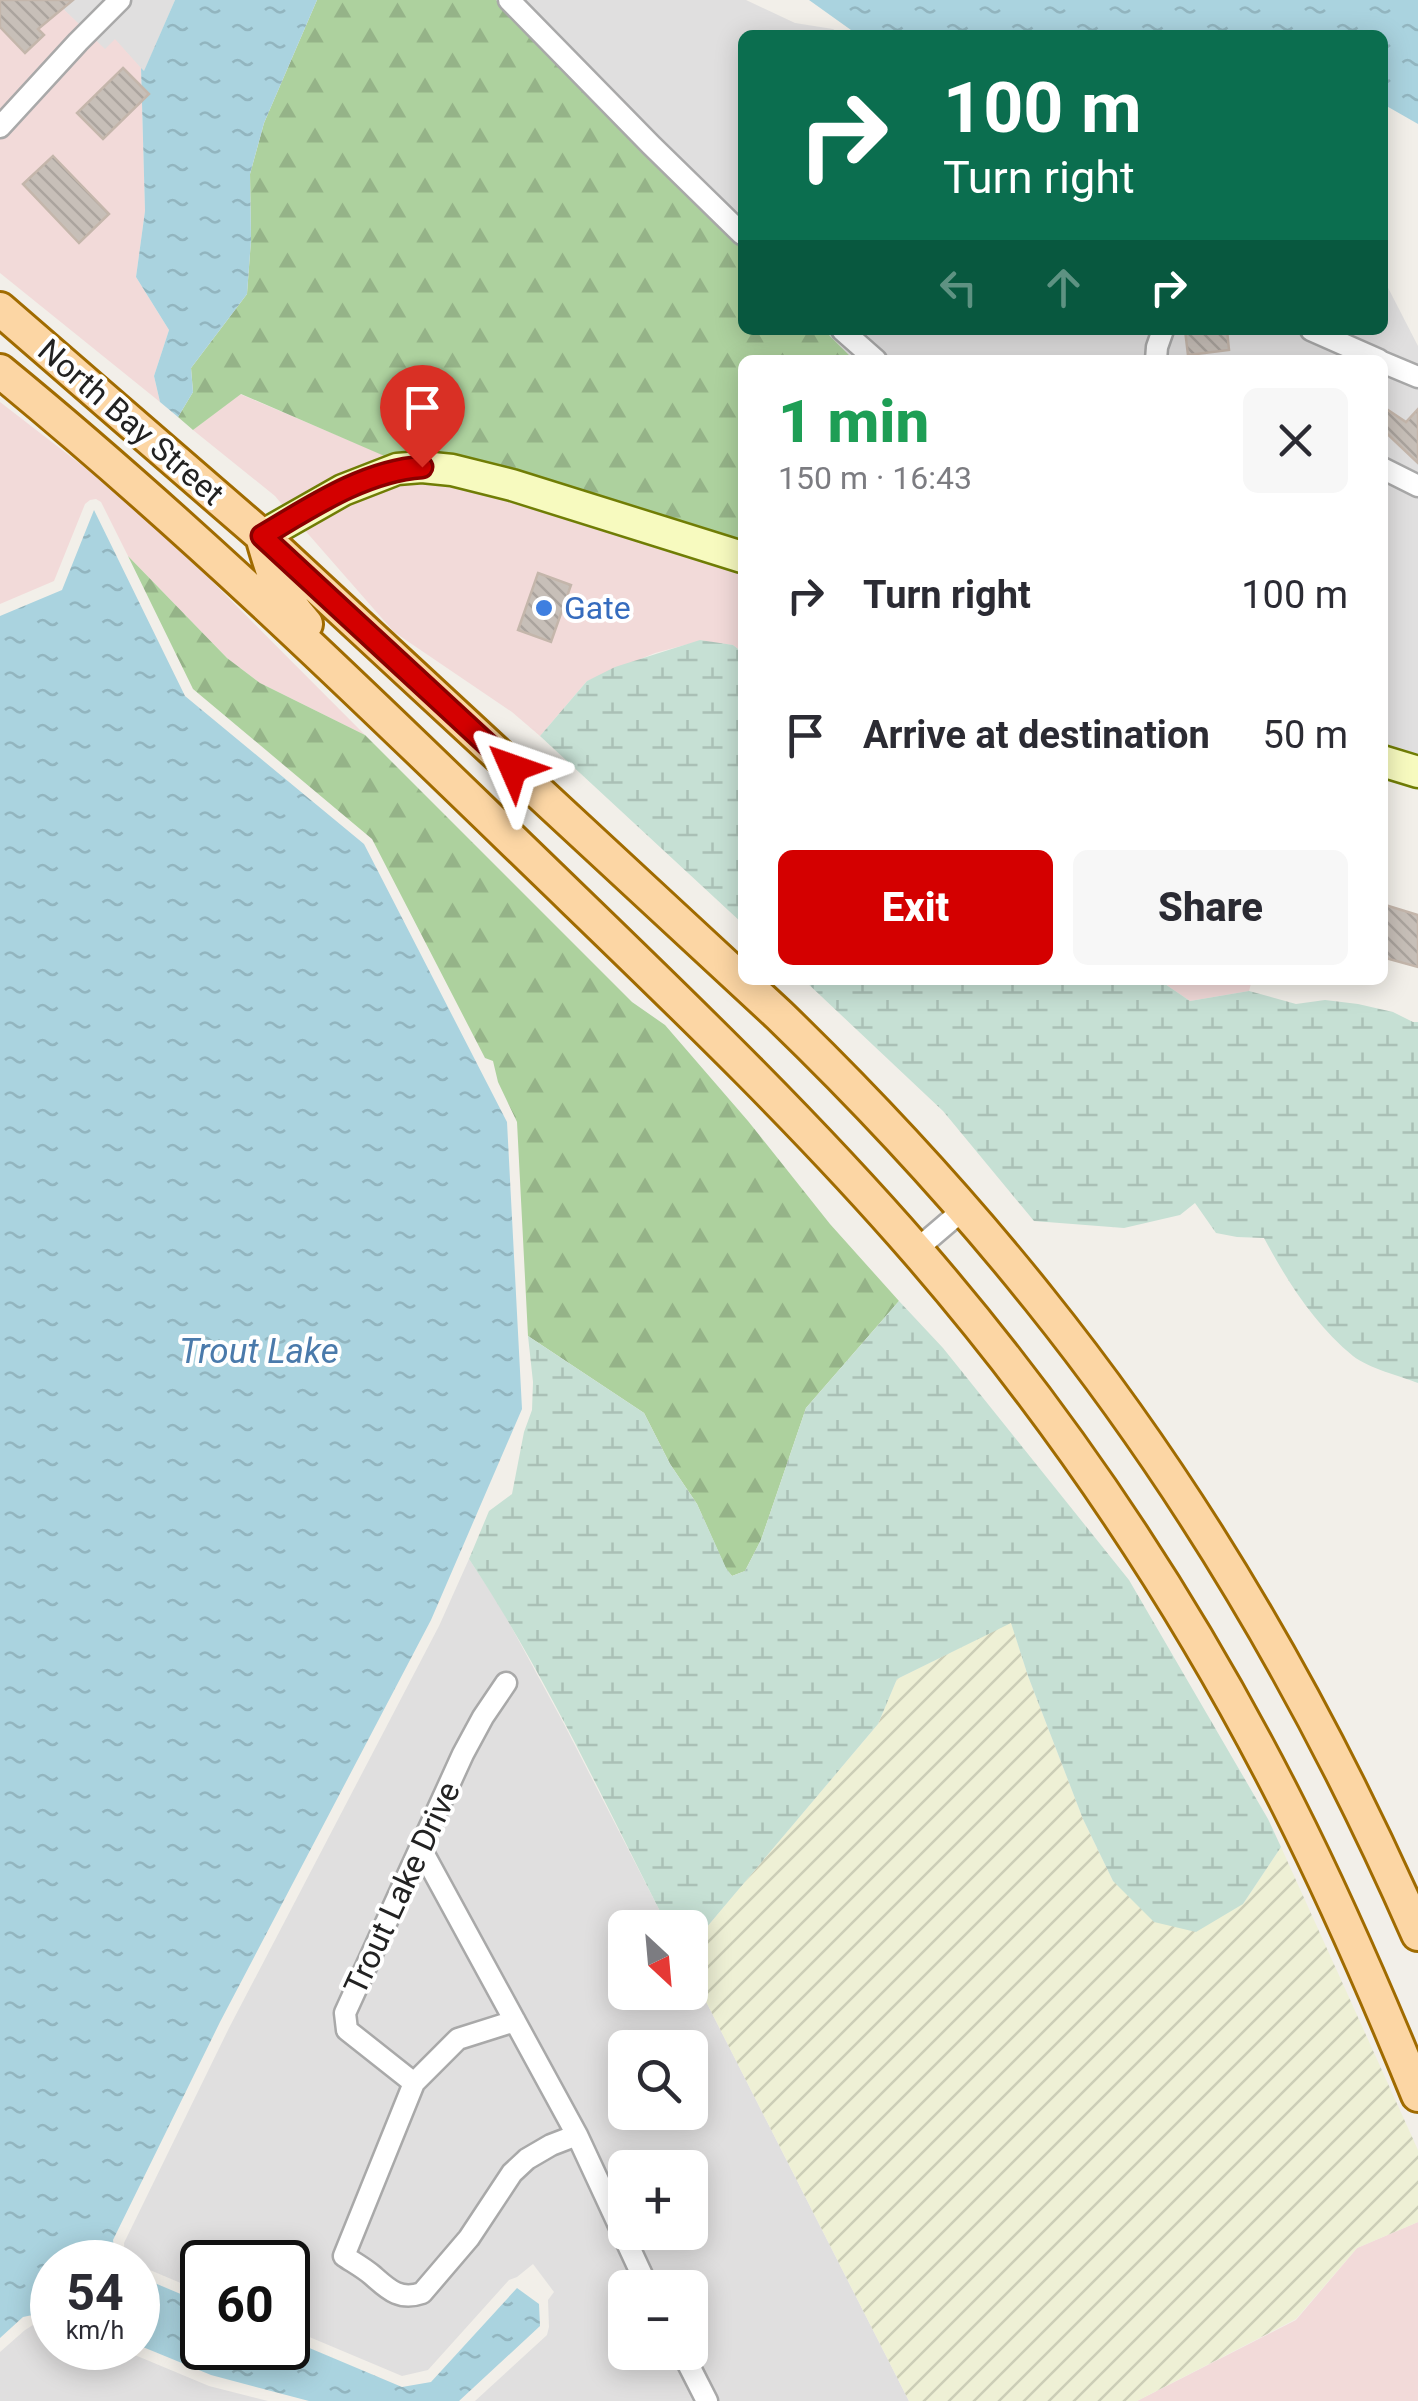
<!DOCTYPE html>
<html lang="en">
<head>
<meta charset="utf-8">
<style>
	body { margin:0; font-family:Roboto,sans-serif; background:#f7f7f7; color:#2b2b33; height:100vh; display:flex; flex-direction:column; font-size:38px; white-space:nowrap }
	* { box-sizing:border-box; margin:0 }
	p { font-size:32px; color:#7c7c81 }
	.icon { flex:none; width:55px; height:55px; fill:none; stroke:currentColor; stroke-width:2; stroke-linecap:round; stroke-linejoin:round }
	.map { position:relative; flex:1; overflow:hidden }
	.drawer { position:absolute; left:738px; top:355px; width:650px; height:630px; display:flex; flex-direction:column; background:#fff; border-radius:15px; box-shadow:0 5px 25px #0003 }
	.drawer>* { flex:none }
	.guide { position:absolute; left:738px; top:30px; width:650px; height:305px; border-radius:15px; box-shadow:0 5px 25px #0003; background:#0b6e4f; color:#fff; overflow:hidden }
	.needle { width:65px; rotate:154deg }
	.fabs { position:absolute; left:608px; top:1910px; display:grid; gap:20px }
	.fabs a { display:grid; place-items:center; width:100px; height:100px; border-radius:15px; background:#fff; box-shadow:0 5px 25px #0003; font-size:50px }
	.speed { position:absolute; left:30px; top:2240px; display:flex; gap:20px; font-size:50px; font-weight:700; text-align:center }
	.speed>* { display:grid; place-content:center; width:130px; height:130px; border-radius:50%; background:#fff; box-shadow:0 5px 25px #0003; line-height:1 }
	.speed small { font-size:25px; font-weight:400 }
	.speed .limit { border:5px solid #111; border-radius:15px; background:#fff; color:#111 }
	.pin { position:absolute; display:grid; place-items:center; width:85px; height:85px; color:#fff; margin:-102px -42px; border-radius:50% 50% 50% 0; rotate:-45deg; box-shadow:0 0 10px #0007 }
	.pin .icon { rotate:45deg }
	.me { position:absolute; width:110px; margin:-55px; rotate:313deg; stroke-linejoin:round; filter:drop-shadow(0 0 8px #0008) }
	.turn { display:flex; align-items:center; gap:35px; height:210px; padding:0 40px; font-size:45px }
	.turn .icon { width:130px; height:130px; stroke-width:2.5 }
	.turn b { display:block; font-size:70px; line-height:85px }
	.lanes { display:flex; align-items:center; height:95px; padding:0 40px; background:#0003; justify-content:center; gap:50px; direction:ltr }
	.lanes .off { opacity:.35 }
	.round { display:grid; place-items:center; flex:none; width:105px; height:105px; border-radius:15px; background:#f7f7f7 }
	.overview { display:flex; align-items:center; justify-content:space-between; height:170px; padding:0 40px }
	h1 { font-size:60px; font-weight:800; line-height:75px; color:#1e9e55 }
	.button { display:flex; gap:20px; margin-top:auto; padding:20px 40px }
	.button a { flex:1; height:115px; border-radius:15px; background:#d40000; color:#fff; font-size:40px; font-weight:800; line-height:115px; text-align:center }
	.button a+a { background:#f7f7f7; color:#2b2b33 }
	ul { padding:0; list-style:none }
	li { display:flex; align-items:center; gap:30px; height:140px; padding:0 40px }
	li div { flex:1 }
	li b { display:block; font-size:38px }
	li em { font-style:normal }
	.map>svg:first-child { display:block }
	.residential { fill:#e0dfdf; fill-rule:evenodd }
	.commercial { fill:#f2dad9 }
	.farmland { fill:url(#farmland-furrows) }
	.forest { fill:url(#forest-firs) }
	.wetland { fill:url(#wetland-marsh) }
	.water { fill:url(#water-ripples) }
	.building { fill:url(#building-back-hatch); stroke:#c4b6ab; stroke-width:2.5 }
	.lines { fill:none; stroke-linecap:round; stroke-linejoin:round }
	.minor-casing { stroke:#a9a9a9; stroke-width:25 }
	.secondary-casing { stroke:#707d05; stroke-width:35 }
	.primary-casing { stroke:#a06b00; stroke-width:38 }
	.minor { stroke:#fff; stroke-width:20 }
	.secondary { stroke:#f7fabf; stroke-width:30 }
	.primary { stroke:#fcd6a4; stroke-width:32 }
	.route-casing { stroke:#8a0000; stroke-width:25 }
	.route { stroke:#d40000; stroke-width:18 }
	.shop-dot { fill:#3f7fe0; stroke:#fff; stroke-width:4 }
	.labels { text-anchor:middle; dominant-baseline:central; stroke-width:8; stroke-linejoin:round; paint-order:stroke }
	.street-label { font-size:32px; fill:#222; stroke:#fff }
	.shop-label { font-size:32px; fill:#366cbe; stroke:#fff; text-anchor:start }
	.water-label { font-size:35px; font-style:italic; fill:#4a7aab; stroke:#fff }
</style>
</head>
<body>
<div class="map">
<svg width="1418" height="2401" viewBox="0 0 1418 2401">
	<defs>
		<pattern id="farmland-furrows" width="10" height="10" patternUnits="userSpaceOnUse" patternTransform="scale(2.5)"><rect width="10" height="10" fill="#eef0d5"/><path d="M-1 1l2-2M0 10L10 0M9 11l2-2" fill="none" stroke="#ccceb7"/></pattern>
		<pattern id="forest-firs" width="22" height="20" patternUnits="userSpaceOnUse" patternTransform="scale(2.5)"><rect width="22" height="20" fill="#add19e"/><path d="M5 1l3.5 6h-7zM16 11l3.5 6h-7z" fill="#95b388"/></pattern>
		<pattern id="wetland-marsh" width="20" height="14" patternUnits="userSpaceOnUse" patternTransform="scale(2.5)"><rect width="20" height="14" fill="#c6e0d4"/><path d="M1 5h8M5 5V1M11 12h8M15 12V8" fill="none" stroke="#aac0b6"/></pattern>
		<pattern id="water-ripples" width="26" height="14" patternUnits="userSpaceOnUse" patternTransform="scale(2.5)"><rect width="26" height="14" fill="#aad3df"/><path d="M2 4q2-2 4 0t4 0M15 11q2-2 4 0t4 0" fill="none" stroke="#92b5bf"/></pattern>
		<pattern id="building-back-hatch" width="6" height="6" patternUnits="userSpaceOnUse" patternTransform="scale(2.5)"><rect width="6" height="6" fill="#c7bfb8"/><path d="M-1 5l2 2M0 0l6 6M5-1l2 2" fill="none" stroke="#aba49e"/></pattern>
	</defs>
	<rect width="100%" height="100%" fill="#f2efe9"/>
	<path class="residential" d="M 54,0 L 175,0 L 144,72 L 115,40 L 105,50 Z
		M 496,0 L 746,0 L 795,23 L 833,29 L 842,35 L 742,35 L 742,248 Z
		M 1383,278 L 1418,346 L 1418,760 L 1383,749 L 1382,360 L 861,360 L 851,357 L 824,330 L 1382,330 Z
		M 469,1559 L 500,1606 L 564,1724 L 668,1927 L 625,1928 L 625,1992 L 690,1992 L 690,1970 L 909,2401 L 475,2401 L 547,2335 L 549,2327 L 548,2300 L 554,2292 L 533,2264 L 517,2277 L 509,2280 L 428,2370 L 402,2376 L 288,2328 L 288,2262 L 202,2262 L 202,2292 L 138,2265 L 138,2262 L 125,2260 L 124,2243 L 229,2028 L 439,1626 ZM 625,2048 L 690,2048 L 690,2112 L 625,2112 ZM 625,2168 L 690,2168 L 690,2232 L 625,2232 ZM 625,2288 L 690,2288 L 690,2352 L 625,2352 Z
		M 52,2322 L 52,2348 L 118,2348 L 209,2386 L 268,2401 L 0,2401 L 0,2352 L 25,2330 L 33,2325 Z"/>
	<path class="commercial" d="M 0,0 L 54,0 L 105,49 L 115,39 L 141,68 L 145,211 L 136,277 L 169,330 L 154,376 L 160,402 L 0,273 Z
		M 240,394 L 386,456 L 389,458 L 285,508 L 275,496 L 193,430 Z
		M 0,402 L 145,514 L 365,735 L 260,683 L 227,658 L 128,556 L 101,502 L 96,499 L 90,500 L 85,504 L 54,581 L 0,604 Z
		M 400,481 L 451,482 L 742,569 L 742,652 L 733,645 L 700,641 L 655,653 L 587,681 L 540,736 L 512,712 L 394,632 L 302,527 L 349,502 Z
		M 1154,980 L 1252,980 L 1249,991 L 1190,1001 L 1162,982 Z
		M 1418,2222 L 1418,2401 L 1137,2401 L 1296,2320 L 1357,2248 Z"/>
	<path class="farmland" d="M 1011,1622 L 1028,1676 L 1083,1819 L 1113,1881 L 1243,1904 L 1281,1847 L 1418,2150 L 1418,2222 L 1357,2248 L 1296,2319 L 1137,2401 L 909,2401 L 690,1970 L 690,1947 L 878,1724 L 897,1679 Z"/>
	<path class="forest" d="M 317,0 L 496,0 L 742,248 L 742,330 L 824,330 L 851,357 L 861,360 L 742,360 L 742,544 L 389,458 L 241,394 L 193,430 L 178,417 L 193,392 L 191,368 L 247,294 L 251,240 L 250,174 L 264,123 Z
		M 128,556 L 227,658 L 260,683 L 365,735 L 632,1002 L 665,1025 L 748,1121 L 830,1224 L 899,1301 L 806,1408 L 761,1540 L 745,1571 L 732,1576 L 726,1569 L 697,1504 L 670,1464 L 644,1413 L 528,1336 L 517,1122 L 498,1082 L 493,1061 L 485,1058 L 372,839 L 193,689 Z"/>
	<path class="wetland" d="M 700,640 L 733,645 L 742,652 L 742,923 L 540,736 L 587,681 L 615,667 Z
		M 804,980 L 1154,980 L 1162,982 L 1190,1001 L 1249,991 L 1296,1004 L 1325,1000 L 1358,1004 L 1393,1012 L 1413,1022 L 1418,1022 L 1418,1383 C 1400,1376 1368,1368 1353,1356 C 1315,1325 1287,1281 1264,1238 L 1237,1237 L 1216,1233 L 1195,1203 L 1180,1215 L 1124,1228 L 1034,1221 L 943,1111 Z
		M 899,1301 L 943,1348 L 1129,1580 L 1268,1819 L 1281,1847 L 1243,1904 L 1196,1932 L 1154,1922 L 1113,1881 L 1083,1819 L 1028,1676 L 1011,1623 L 897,1679 L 878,1724 L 690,1947 L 690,1928 L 668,1927 C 605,1804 546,1675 469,1559 L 489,1511 L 512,1494 L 524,1432 L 532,1410 L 533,1382 L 528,1336 L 644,1413 L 670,1464 L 697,1504 L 726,1568 L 732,1576 L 745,1571 L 761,1540 L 806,1408 Z"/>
	<path class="water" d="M 175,0 L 317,0 L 264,123 L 250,174 L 251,240 L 247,294 L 191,368 L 193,392 L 178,417 L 160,402 L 154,376 L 169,330 L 136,277 L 145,211 L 141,68 L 144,71 Z
		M 809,0 L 1418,0 L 1418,124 L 1383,104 L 1382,35 L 858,35 Z
		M 94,510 L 185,696 L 364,844 L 507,1122 L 522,1409 L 431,1620 L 220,2022 L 113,2240 L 116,2262 L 52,2262 L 52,2311 L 23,2317 L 0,2338 L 0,616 L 62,590 Z
		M 138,2276 L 202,2303 L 202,2348 L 288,2348 L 288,2339 L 402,2387 L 431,2382 L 517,2288 L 539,2304 L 540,2326 L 459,2401 L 309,2401 L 211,2375 L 138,2345 Z"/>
	<path class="building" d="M 0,0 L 73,0 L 38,29 L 44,35 L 25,53 L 0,27 Z
		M 123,68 L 149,94 L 103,139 L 77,113 Z
		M 53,156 L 109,214 L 79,243 L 23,184 Z
		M 1185,330 L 1227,330 L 1229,350 L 1188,355 Z
		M 1382,406 L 1406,422 L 1418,409 L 1418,463 L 1382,429 Z
		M 538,573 L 571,585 L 551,642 L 518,630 Z
		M 1382,904 L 1418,915 L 1418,967 L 1382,957 Z"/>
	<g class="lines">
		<defs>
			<path id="minor" d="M 509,0 L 651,145 L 742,234
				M 0,127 L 78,42 L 120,0
				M 842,330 L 876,360
				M 1311,330 L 1379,360
				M 1156,360 L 1157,347 L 1163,330
				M 1382,362 L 1418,377
				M 1382,468 L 1418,486
				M 916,1250 L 964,1209
				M 420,1847 L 577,2135 L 648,2288
				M 515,2021 L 458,2039 L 414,2083 L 344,2256 C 353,2262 364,2268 372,2275 C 388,2289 399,2301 422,2293 L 469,2238 L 512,2173 L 527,2159 L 551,2145 L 577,2135
				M 414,2083 L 347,2030 L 345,2013 L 463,1754 L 483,1717 L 506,1683
				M 682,2352 L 707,2401"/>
			<path id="secondary" d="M 262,536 L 343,490 L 397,469 L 422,467 L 452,470 L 512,485 L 742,557
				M 1382,761 L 1418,772"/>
			<path id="primary" d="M 0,309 L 262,536 L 779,1015 C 871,1104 959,1199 1039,1299 C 1194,1492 1319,1708 1418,1934
				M 0,371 C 178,517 345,678 510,838 C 648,972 790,1105 916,1250 C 1062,1418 1188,1607 1288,1805 C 1336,1900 1378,1997 1418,2095
				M 262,536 C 273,576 278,592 306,624"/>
		</defs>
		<use href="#minor" class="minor-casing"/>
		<use href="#secondary" class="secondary-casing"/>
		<use href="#primary" class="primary-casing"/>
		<use href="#minor" class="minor"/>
		<use href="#secondary" class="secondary"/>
		<use href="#primary" class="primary"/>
	</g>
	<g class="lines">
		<defs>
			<path id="route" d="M 422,467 C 364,471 311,507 262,536 L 513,768"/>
		</defs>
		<use href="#route" class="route-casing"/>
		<use href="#route" class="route"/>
	</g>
	<circle class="shop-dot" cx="544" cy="608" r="10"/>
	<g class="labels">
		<g class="street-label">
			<text transform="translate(131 422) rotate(41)">North Bay Street</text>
			<text transform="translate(402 1888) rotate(-65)">Trout Lake Drive</text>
		</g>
		<g class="shop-label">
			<text x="564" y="608">Gate</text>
		</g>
		<g class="water-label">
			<text x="259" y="1351">Trout Lake</text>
		</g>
	</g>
</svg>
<div class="fabs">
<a><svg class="needle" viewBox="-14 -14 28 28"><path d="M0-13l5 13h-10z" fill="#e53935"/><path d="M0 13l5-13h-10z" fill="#7c7c81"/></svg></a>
<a><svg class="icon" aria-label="search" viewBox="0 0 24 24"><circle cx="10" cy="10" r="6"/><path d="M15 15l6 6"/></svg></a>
<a>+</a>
<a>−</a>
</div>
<div class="speed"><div>54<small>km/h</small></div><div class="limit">60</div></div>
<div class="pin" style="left:422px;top:467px;background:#d93025"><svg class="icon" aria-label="arrive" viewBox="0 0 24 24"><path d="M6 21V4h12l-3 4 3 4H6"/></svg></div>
<svg class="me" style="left:513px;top:768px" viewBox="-20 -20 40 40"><path d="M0-17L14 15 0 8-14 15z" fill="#d40000" stroke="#fff" stroke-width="4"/></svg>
<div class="guide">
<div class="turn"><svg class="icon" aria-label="right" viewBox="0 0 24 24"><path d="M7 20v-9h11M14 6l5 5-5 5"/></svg><div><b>100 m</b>Turn right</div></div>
<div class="lanes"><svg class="icon off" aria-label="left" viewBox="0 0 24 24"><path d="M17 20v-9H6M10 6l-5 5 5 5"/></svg><svg class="icon off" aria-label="ahead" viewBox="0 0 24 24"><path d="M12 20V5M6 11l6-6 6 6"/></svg><svg class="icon" aria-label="right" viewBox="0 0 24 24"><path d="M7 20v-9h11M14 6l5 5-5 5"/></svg></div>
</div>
<section class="drawer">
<div class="overview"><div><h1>1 min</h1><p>150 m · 16:43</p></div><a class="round"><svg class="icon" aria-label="close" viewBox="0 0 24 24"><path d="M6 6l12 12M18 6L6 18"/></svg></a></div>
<ul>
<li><svg class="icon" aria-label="right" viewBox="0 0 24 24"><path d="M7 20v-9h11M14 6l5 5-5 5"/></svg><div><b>Turn right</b></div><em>100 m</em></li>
<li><svg class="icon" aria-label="arrive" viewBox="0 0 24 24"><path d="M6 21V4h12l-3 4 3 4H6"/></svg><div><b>Arrive at destination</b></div><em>50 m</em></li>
</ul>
<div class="button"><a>Exit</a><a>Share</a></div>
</section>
</div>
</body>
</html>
